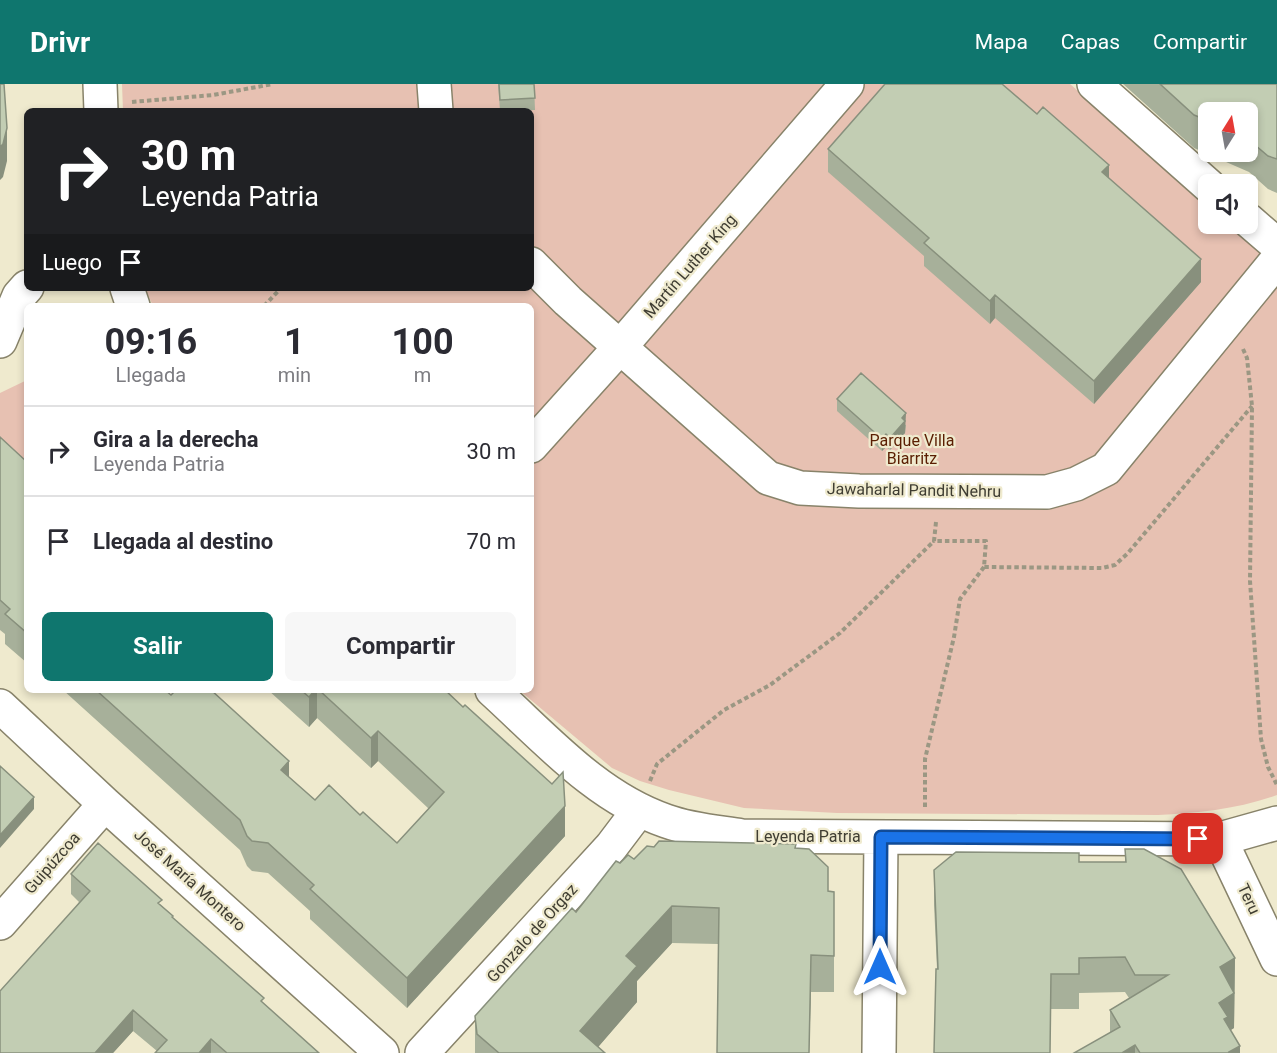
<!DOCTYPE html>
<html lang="es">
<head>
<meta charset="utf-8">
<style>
	body { margin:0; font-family:Roboto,sans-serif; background:#f7f7f7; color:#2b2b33; height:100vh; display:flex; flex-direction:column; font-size:22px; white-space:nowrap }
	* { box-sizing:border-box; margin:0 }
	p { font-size:20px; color:#7c7c81 }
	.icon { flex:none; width:33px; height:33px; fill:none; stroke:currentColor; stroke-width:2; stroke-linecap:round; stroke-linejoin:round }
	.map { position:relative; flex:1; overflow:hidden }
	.side { position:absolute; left:24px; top:219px; width:510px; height:390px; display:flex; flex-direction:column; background:#fff; border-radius:9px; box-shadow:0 3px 9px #0003 }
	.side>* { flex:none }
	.hud { position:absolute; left:24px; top:24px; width:510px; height:183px; border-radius:9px; box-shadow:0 3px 9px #0003; background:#202124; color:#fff; overflow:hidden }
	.needle { width:39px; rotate:11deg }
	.buttons { position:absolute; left:1198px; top:18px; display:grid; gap:12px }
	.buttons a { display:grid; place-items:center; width:60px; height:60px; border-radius:9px; background:#fff; box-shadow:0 3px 9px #0003; font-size:30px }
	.pin { position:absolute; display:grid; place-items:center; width:51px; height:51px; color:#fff; margin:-26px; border-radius:12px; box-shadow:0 3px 9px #0006 }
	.me { position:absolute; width:66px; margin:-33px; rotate:0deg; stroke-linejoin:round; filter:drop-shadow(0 0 4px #0008) }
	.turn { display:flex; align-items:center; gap:21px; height:126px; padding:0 18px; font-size:27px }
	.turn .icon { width:78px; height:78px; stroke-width:2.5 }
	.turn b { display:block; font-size:42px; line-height:51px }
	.then { display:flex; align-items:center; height:57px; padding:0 18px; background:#0003; gap:12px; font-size:22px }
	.eta { display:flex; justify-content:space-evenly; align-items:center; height:102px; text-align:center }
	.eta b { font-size:36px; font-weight:700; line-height:42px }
	.button { display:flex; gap:12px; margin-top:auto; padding:12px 18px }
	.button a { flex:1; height:69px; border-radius:9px; background:#0f766e; color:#fff; font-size:24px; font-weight:700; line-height:69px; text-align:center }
	.button a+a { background:#f7f7f7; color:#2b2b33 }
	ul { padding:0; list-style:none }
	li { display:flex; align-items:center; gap:18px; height:90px; padding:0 18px; border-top:2px solid #e1e1e2 }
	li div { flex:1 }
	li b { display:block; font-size:22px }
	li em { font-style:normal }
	header { display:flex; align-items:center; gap:36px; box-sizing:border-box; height:84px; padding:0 30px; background:#0f766e; color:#fff }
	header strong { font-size:28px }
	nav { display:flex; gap:33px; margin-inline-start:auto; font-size:21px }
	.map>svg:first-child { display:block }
	.green { fill:#e7c1b2 }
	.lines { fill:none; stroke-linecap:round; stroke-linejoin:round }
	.street-casing { stroke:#88836a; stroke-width:36 }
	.path { stroke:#9b9783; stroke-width:4; stroke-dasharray:4.5 3; stroke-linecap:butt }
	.street { stroke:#fff; stroke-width:33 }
	.wall { fill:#a7b09a; fill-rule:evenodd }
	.shaded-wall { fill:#88907d }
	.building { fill:#c2cdb3; stroke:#88907d; stroke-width:1.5 }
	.route-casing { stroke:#114b97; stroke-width:15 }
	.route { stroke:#1a73e8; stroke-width:10 }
	.labels { text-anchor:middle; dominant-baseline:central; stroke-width:4.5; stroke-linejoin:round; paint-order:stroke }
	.street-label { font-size:16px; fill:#3f3d32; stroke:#efeace }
	.park-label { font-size:16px; fill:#5a1e02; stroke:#efeace }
</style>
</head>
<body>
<header>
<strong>Drivr</strong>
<nav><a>Mapa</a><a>Capas</a><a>Compartir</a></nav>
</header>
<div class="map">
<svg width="1277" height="969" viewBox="0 0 1277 969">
	<rect width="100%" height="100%" fill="#efeace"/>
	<path class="green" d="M 122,0 L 1070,0 L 1209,121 L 1209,140 L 1229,140 L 1277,182 L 1277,711 C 1238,725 1198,729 1158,731 L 837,729 L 744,724 L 669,706 L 640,697 L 612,684 L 519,606 L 531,606 L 531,222 L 153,222 L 145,204 L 531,204 L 531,27 L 123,27 Z
		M 27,296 L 27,391 L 0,366 L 0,309 Z"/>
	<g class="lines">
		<defs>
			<path id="street" d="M 100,0 L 101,27
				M 434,0 L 436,27
				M 1094,0 L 1209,102
				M 1248,136 L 1277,161
				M 531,180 L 568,217 L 768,394 L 800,404 L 859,407 L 1047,408 L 1076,400 L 1106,385 L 1277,176
				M 127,204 L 133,222
				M 0,257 L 19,212 L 27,203
				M 531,362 L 621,262 L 847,0
				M 492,606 C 545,654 596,713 666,737 C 691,746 717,748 742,752 L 1220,755 L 1277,739
				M 0,622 L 105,720 L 382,969
				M 1220,755 L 1277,875
				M 0,839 L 105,720
				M 422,969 L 611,763 L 639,726
				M 879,969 L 881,753"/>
		</defs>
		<use href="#street" class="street-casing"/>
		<path class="path" d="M 132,18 L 213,11 L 273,0
			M 264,222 L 281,204
			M 1243,265 L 1247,274 L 1252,322 L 1250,497 L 1261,655 L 1268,683 L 1277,701
			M 936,438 L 934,457 L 986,457 L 984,483 L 1102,484 L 1115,481 L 1128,469 L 1252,322
			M 650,697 L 657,680 L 724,626 L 770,601 L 840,549 L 934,457
			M 925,723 L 925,675 L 954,553 L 960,515 L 984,483"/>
		<use href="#street" class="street"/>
	</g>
	<path class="wall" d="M 498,0 L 534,0 L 535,26 L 500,27 Z
		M 1123,0 L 1277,0 L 1277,109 L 1268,105 L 1249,88 L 1194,64 ZM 1209,28 L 1248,28 L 1248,68 L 1209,68 Z
		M 828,65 L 1109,95 L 1201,198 L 1094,320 L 995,234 L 990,240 L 924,182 L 924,172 L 828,88 Z
		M 837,315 L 906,341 L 905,349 L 890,366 L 886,363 L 882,367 L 837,327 Z
		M 0,353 L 27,378 L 27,579 L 5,560 L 5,550 L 0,546 Z
		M 63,606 L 165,606 L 171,611 L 289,693 L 315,716 L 360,731 L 397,759 L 429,725 L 378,677 L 371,684 L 317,634 L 309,643 L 268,606 L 445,606 L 565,752 L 407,924 L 310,835 L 310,827 L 268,789 L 252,787 L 247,782 L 240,766 Z
		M 654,763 L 795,764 L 828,807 L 834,808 L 834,908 L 811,908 L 718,860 L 672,859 L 637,897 L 637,918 L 598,963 L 605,969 L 475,969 L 475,932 L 576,828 L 620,779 L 634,775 Z
		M 1125,765 L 1235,874 L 1234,944 L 1230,946 L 1240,969 L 1074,969 L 1110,949 L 1110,926 L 1129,914 L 1125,908 L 1079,909 L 1079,925 L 1051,925 L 937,885 L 934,821 L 934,786 L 1079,778 L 1125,778 Z
		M 71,790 L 162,822 L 173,834 L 264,920 L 319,969 L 155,969 L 157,967 L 133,947 L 113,969 L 0,969 L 79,818 L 71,810 Z"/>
	<path class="shaded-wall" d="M 7,44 L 7,77 L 3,93 L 0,96 L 0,63 Z
		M 1109,81 L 1109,104 L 1102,88 Z
		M 1201,175 L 1201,198 L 1094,320 L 1094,297 Z
		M 995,211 L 995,234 L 990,240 L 990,217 Z
		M 906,329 L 905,349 L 890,366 L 890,354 L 902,334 Z
		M 886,350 L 886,363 L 882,367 L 882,355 Z
		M 315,606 L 317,606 L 317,634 L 309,643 L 309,613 Z
		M 378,647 L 378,677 L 371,684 L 371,654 Z
		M 289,677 L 289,707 L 281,686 Z
		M 34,713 L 34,725 L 0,764 L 0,751 Z
		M 565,722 L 565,752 L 407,924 L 407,894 Z
		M 672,822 L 672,859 L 637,897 L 637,918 L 593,969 L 580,947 L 626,872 Z
		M 811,871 L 811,908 L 809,969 Z
		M 1235,874 L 1234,944 L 1228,948 L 1228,967 L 1219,919 L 1220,883 Z
		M 133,926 L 133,947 L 113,969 L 95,969 Z
		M 211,955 L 211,969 L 199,969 Z
		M 1135,961 L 1135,969 L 1122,969 Z
		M 1240,962 L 1240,969 L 1229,969 L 1229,968 Z"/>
	<path class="building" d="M 0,0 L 4,0 L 7,44 L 3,60 L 0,63 Z
		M 499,0 L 534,0 L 535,14 L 500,16 Z
		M 885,0 L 1002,0 L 1037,30 L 1043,23 L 1109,81 L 1102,88 L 1201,175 L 1094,297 L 995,211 L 990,217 L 924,159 L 929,154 L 828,65 Z
		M 1160,0 L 1277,0 L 1277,75 L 1268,72 L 1248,55 L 1248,28 L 1209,28 L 1209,37 L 1194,31 Z
		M 861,289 L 906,329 L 902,334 L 905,337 L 890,354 L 886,350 L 882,355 L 837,315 Z
		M 0,353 L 27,378 L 27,549 L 5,530 L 10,525 L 0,516 Z
		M 96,606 L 165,606 L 171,611 L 176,606 L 211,606 L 289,677 L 281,686 L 315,716 L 329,701 L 360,731 L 363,728 L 397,759 L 444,708 L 378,647 L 371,654 L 319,606 L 445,606 L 463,623 L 465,621 L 552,700 L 563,688 L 565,722 L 407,894 L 310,805 L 314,801 L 268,759 L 252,757 L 247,752 L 240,736 Z
		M 301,606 L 315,606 L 309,613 Z
		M 0,682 L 34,713 L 0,751 Z
		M 659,757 L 796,760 L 795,764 L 809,765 L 828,783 L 828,807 L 834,808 L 834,872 L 811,871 L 809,969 L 717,969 L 719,824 L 672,822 L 626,872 L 637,882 L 580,947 L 605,969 L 499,969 L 477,950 L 475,932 L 572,824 L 576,828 L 616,777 L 620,779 L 628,771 L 634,775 L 647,762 L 654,763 Z
		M 98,759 L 162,816 L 158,819 L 173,832 L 172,833 L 264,914 L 261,917 L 319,969 L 227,969 L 211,955 L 199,969 L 155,969 L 167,956 L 133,926 L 95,969 L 0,969 L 0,907 L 90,807 L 71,790 Z
		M 1125,765 L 1144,765 L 1181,785 L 1235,874 L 1220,883 L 1234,909 L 1219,919 L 1228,933 L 1224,935 L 1240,962 L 1229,968 L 1230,969 L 1140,969 L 1135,961 L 1122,969 L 1074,969 L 1120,943 L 1110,926 L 1168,891 L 1135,891 L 1125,873 L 1079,874 L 1079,890 L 1051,890 L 1050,969 L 934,969 L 936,885 L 938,885 L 934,786 L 956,768 L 1079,769 L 1079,778 L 1126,778 Z"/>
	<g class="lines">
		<defs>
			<path id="route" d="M 880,883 L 881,753 L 1198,755"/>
		</defs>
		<use href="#route" class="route-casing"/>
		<use href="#route" class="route"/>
	</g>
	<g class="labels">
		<g class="street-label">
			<text transform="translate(690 182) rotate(-49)">Martín Luther King</text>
			<text transform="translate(914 406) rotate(1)">Jawaharlal Pandit Nehru</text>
			<text x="808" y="752">Leyenda Patria</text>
			<text transform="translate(52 779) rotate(-49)">Guipúzcoa</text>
			<text transform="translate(190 796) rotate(42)">José María Montero</text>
			<text transform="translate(1249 815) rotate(65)">Teru</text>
			<text transform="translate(532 849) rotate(-48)">Gonzalo de Orgaz</text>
		</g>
		<g class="park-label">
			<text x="912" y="356">Parque Villa<tspan x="912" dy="18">Biarritz</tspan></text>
		</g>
	</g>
</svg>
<div class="buttons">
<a><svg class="needle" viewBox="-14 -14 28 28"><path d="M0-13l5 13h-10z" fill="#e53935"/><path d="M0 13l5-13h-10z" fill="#7c7c81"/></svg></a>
<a><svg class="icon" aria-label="sound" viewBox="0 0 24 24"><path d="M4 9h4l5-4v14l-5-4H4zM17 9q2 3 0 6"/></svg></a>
</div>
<div class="pin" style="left:1198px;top:755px;background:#d93025"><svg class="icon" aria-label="arrive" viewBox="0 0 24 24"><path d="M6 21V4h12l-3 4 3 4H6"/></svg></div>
<svg class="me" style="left:880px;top:883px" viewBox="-20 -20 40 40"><path d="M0-17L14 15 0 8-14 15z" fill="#1a73e8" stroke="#fff" stroke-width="4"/></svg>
<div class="hud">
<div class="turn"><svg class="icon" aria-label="right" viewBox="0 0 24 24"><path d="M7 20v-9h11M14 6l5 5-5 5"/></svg><div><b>30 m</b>Leyenda Patria</div></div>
<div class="then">Luego<svg class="icon" aria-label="arrive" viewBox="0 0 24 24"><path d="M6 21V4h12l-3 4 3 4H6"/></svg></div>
</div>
<section class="side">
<div class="eta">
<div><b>09:16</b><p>Llegada</p></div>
<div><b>1</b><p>min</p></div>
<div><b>100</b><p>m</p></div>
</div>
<ul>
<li><svg class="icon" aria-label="right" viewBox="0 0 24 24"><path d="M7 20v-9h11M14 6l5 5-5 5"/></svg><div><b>Gira a la derecha</b><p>Leyenda Patria</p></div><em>30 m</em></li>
<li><svg class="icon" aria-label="arrive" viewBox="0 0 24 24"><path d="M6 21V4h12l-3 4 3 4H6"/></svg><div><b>Llegada al destino</b></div><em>70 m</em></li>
</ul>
<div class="button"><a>Salir</a><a>Compartir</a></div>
</section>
</div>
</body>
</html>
